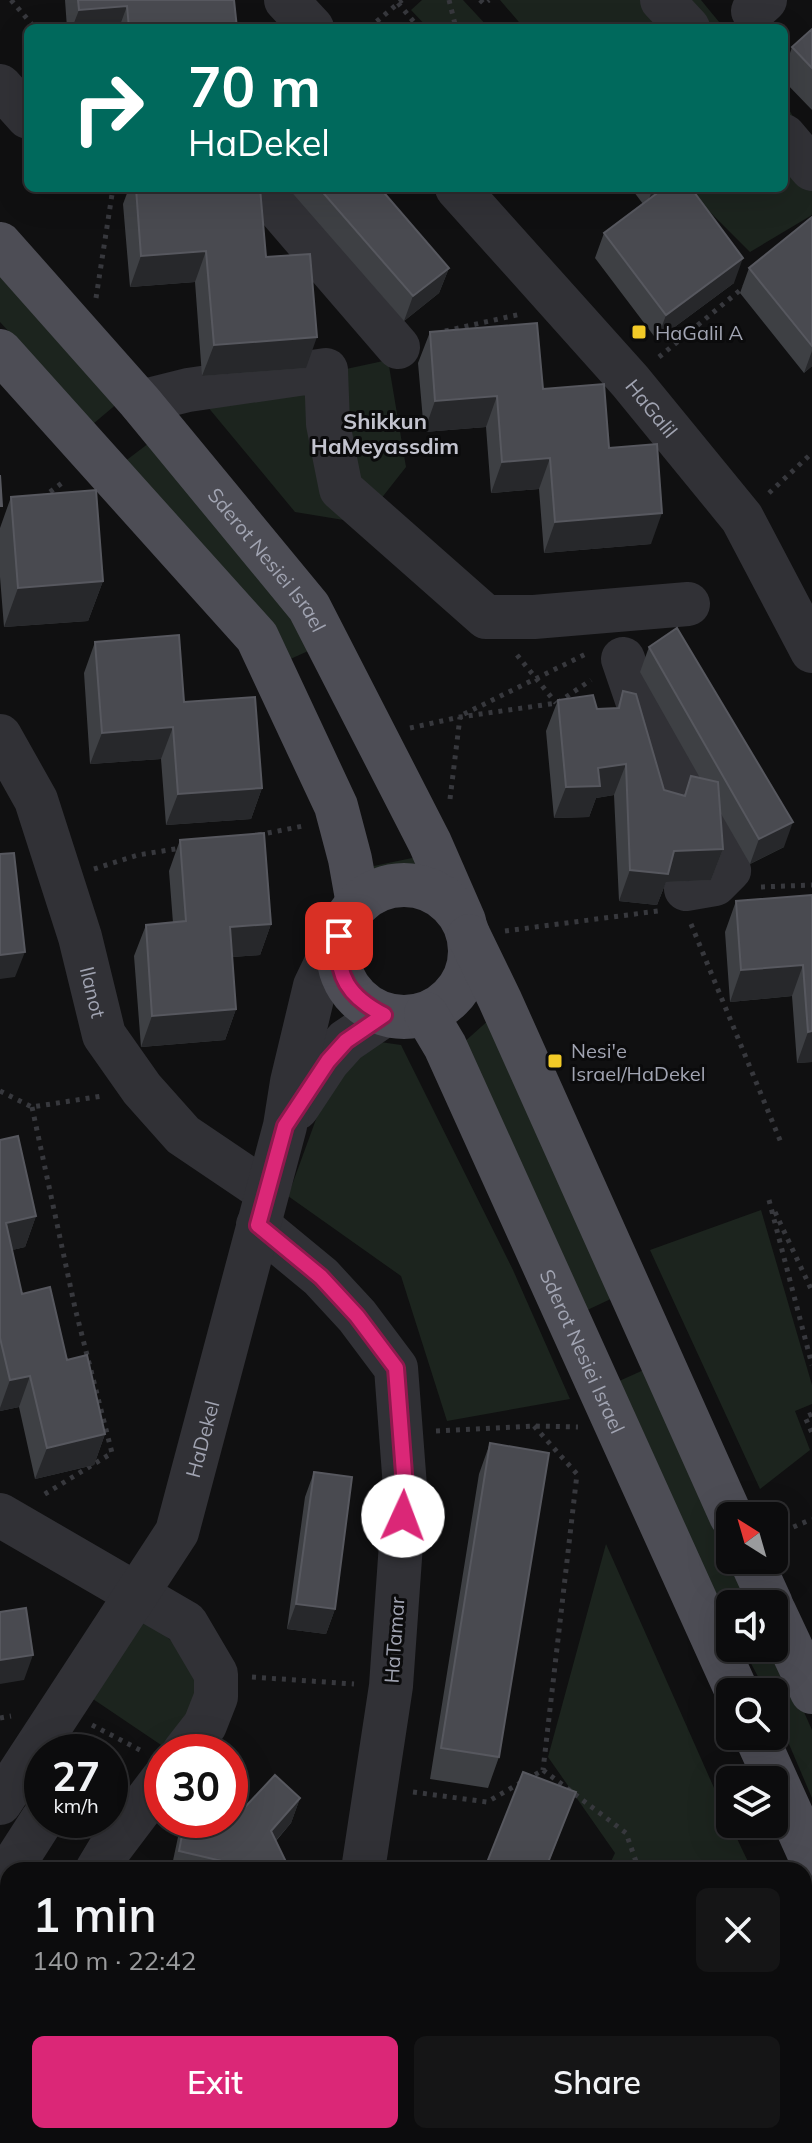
<!DOCTYPE html>
<html lang="en">
<head>
<meta charset="utf-8">
<style>
	body { margin:0; font-family:Mulish,sans-serif; background:#151516; color:#f1f3f6; height:100vh; display:flex; flex-direction:column; font-size:30px; white-space:nowrap }
	* { box-sizing:border-box; margin:0 }
	p { font-size:26px; color:#9a9b9d }
	.icon { flex:none; width:44px; height:44px; fill:none; stroke:currentColor; stroke-width:2; stroke-linecap:round; stroke-linejoin:round }
	.map { position:relative; flex:1; overflow:hidden }
	.panel { position:absolute; left:0px; top:1862px; width:812px; height:282px; display:flex; flex-direction:column; background:#0c0c0d; border-radius:24px 24px 0 0; box-shadow:0 8px 32px #0002,0 0 0 2px #2c2c2e }
	.panel>* { flex:none }
	.banner { position:absolute; left:24px; top:24px; width:764px; height:168px; border-radius:12px; box-shadow:0 8px 32px #0002,0 0 0 2px #2c2c2e; background:#00695c; color:#fff; overflow:hidden }
	.needle { width:52px; rotate:323deg }
	.controls { position:absolute; left:716px; top:1502px; display:grid; gap:16px }
	.controls a { display:grid; place-items:center; width:72px; height:72px; border-radius:12px; background:#0c0c0d; box-shadow:0 8px 32px #0002,0 0 0 2px #2c2c2e; font-size:40px }
	.speed { position:absolute; left:24px; top:1734px; display:flex; gap:16px; font-size:40px; font-weight:700; text-align:center }
	.speed>* { display:grid; place-content:center; width:104px; height:104px; border-radius:50%; background:#0c0c0d; box-shadow:0 8px 32px #0002,0 0 0 2px #2c2c2e; line-height:1 }
	.speed small { font-size:20px; font-weight:400 }
	.speed .limit { border:12px solid #d22; background:#fff; color:#111 }
	.pin { position:absolute; display:grid; place-items:center; width:68px; height:68px; color:#fff; margin:-34px; border-radius:16px; box-shadow:0 4px 12px #0006 }
	.me { position:absolute; width:88px; margin:-44px; rotate:2deg; stroke-linejoin:round; filter:drop-shadow(0 0 6px #0008) }
	.turn { display:flex; align-items:center; gap:28px; height:168px; padding:0 32px; font-size:36px }
	.turn .icon { width:104px; height:104px; stroke-width:2.5 }
	.turn b { display:block; font-size:56px; line-height:68px }
	.round { display:grid; place-items:center; flex:none; width:84px; height:84px; border-radius:12px; background:#151516 }
	.headline { display:flex; align-items:center; justify-content:space-between; height:136px; padding:0 32px }
	h1 { font-size:48px; font-weight:600; line-height:60px }
	.primary-button { display:flex; gap:16px; margin-top:auto; padding:16px 32px }
	.primary-button a { flex:1; height:92px; border-radius:12px; background:#db2777; color:#fff; font-size:32px; font-weight:600; line-height:92px; text-align:center }
	.primary-button a+a { background:#151516; color:#f1f3f6 }
	.map>svg:first-child { display:block }
	.green { fill:#1c241e }
	.lines { fill:none; stroke-linecap:round; stroke-linejoin:round }
	.path { stroke:#37383d; stroke-width:5; stroke-dasharray:4 6; stroke-linecap:butt }
	.minor { stroke:#313136; stroke-width:44 }
	.major { stroke:#4d4d55; stroke-width:44 }
	.wall { fill:#3e4044 }
	.shaded-wall { fill:#27282b }
	.building { fill:#494a50; stroke:#57585f; stroke-width:2 }
	.route-casing { stroke:#8e194d; stroke-width:20 }
	.route { stroke:#db2777; stroke-width:14 }
	.poi-dot { fill:#f2ca27; stroke:#0b0b0c; stroke-width:3 }
	.labels { text-anchor:middle; dominant-baseline:central; stroke-width:6; stroke-linejoin:round; paint-order:stroke }
	.poi-label { font-size:20px; fill:#a1a4b2; stroke:#0b0b0c; text-anchor:start }
	.street-label { font-size:20px; fill:#a1a4b2; stroke:#0b0b0c }
	.neighbourhood-label { font-size:22px; font-weight:bold; fill:#c2c3ce; stroke:#0b0b0c }
</style>
</head>
<body>
<div class="map">
<svg width="812" height="2143" viewBox="0 0 812 2143">
	<rect width="100%" height="100%" fill="#101011"/>
	<path class="green" d="M 422,0 L 463,0 L 489,28 L 428,28 L 411,10 Z
		M 500,0 L 701,0 L 724,28 L 524,28 Z
		M 784,101 L 812,149 L 812,215 L 750,252 L 692,194 L 704,188 L 784,188 Z
		M 0,268 L 119,402 L 93,424 L 0,322 Z
		M 388,360 L 406,467 L 362,523 L 295,512 L 202,400 Z
		M 153,440 L 317,647 L 286,661 L 124,462 Z
		M 417,857 L 424,875 L 394,876 L 368,885 L 364,868 Z
		M 491,1018 L 615,1297 L 583,1312 L 462,1044 Z
		M 346,1037 L 401,1045 L 513,1270 L 570,1399 L 447,1421 L 401,1276 L 288,1196 Z
		M 761,1210 L 812,1385 L 812,1404 L 795,1411 L 810,1450 L 760,1489 L 650,1250 Z
		M 648,1368 L 730,1547 L 730,1560 L 755,1604 L 730,1604 L 730,1623 L 698,1562 L 617,1382 Z
		M 606,1544 L 730,1824 L 752,1870 L 607,1870 L 615,1853 L 548,1757 Z
		M 140,1615 L 196,1661 L 206,1703 L 170,1751 L 87,1695 Z
		M 774,1645 L 812,1730 L 812,1798 L 774,1709 L 774,1692 L 766,1692 L 743,1648 L 774,1648 Z
		M 804,2088 L 812,2117 L 812,2143 L 792,2143 L 794,2136 L 804,2136 Z
		M 529,2136 L 787,2136 L 786,2143 L 528,2143 Z"/>
	<g class="lines">
		<path class="path" d="M 11,0 L 35,28
			M 449,0 L 456,28
			M 480,0 L 484,4 L 489,0
			M 398,3 L 419,28
			M 369,28 L 402,0
			M 96,298 L 113,188
			M 445,331 L 521,314
			M 659,357 L 744,287
			M 769,493 L 812,453
			M 42,498 L 66,480
			M 517,655 L 556,703
			M 464,714 L 588,653
			M 410,728 L 460,717 L 557,703 L 591,680
			M 450,799 L 460,717
			M 258,835 L 303,826
			M 94,869 L 138,855 L 181,848
			M 761,887 L 812,885
			M 691,924 L 782,1145
			M 505,931 L 658,911
			M 0,1091 L 32,1107 L 102,1096
			M 32,1107 L 75,1308 L 112,1453 L 40,1497
			M 769,1200 L 812,1365
			M 775,1212 L 812,1291
			M 812,1414 L 805,1417 L 812,1433
			M 534,1426 L 577,1474 L 543,1770
			M 436,1431 L 534,1426 L 578,1427
			M 775,1535 L 812,1519
			M 252,1677 L 354,1684
			M 0,1718 L 11,1716
			M 92,1725 L 140,1750
			M 543,1770 L 626,1833 L 639,1870
			M 413,1792 L 487,1802 L 543,1770
			M 567,2136 L 598,2143
			M 605,2143 L 606,2136
			M 807,2143 L 812,2128"/>
		<g class="minor">
			<path d="M 286,0 L 312,28"/>
			<path d="M 662,0 L 688,28"/>
			<path d="M 753,11 L 765,0"/>
			<path d="M 0,86 L 28,117"/>
			<path d="M 784,136 L 812,169"/>
			<path d="M 261,188 L 398,347"/>
			<path id="s1" d="M 457,188 L 630,381 L 742,518 L 812,651"/>
			<path d="M 140,402 L 188,390 L 326,370 L 328,424 L 341,489 L 486,617 L 534,617 L 688,604"/>
			<path d="M 623,659 L 637,700 L 661,733 L 675,779 L 713,812 L 729,870 L 715,884 L 686,889"/>
			<path id="s2" d="M 0,736 L 36,800 L 80,937 L 104,1035 L 142,1089 L 183,1135 L 266,1191"/>
			<path d="M 297,1108 L 328,1061 L 346,1041 L 384,1015"/>
			<path d="M 258,1225 L 321,1277 L 357,1316 L 396,1368 L 405,1487 L 391,1686 L 363,1870"/>
			<path d="M 0,1515 L 186,1623 L 216,1674 L 216,1697 L 205,1725 L 184,1752"/>
			<path id="s3" d="M 0,1803 L 177,1532 L 285,1126 L 292,1082 L 315,986 L 339,936"/>
			<path d="M 10,1870 L 42,1820"/>
			<path d="M 97,1870 L 109,1850 L 162,1780"/>
			<path d="M 0,2047 L 8,2031"/>
			<path d="M 308,2143 L 311,2136"/>
		</g>
		<g class="major">
			<path id="s4" d="M 0,244 L 140,402 L 309,607 L 430,843 L 464,921"/>
			<path d="M 0,351 L 257,637 L 336,806 L 350,859 L 358,904"/>
			<circle cx="404" cy="951" r="66"/>
			<path d="M 469,936 L 500,1000 L 731,1516"/>
			<path id="s5" d="M 426,1014 L 445,1046 L 737,1692"/>
			<path d="M 751,1560 L 771,1604"/>
			<path d="M 774,1611 L 812,1692"/>
			<path d="M 756,1736 L 812,1860"/>
		</g>
	</g>
	<path class="wall" d="M 65,0 L 234,0 L 237,28 L 67,28 Z
		M 812,29 L 812,110 L 784,81 L 784,71 L 792,47 Z
		M 129,188 L 260,188 L 266,257 L 306,368 L 202,376 L 195,282 L 130,287 L 123,204 Z
		M 288,188 L 380,188 L 449,268 L 439,293 L 404,321 Z
		M 631,188 L 691,188 L 734,283 L 657,340 L 595,258 L 604,233 L 643,204 Z
		M 812,217 L 812,366 L 804,373 L 740,293 L 749,268 Z
		M 430,332 L 543,389 L 609,448 L 651,544 L 544,553 L 539,489 L 491,493 L 486,427 L 424,432 L 418,363 Z
		M 11,497 L 103,581 L 88,621 L 4,627 L 0,577 L 0,528 Z
		M 95,642 L 184,702 L 262,788 L 251,819 L 166,825 L 161,759 L 90,764 L 84,673 Z
		M 649,647 L 784,847 L 750,864 L 720,812 L 723,849 L 711,880 L 666,882 L 657,905 L 619,901 L 614,795 L 596,798 L 589,817 L 554,818 L 546,731 L 558,700 L 597,709 L 617,708 L 623,691 L 664,790 L 684,795 L 691,776 L 700,778 L 640,672 Z
		M 180,840 L 271,924 L 260,955 L 232,957 L 236,1009 L 225,1040 L 141,1047 L 134,956 L 146,925 L 173,923 L 169,871 Z
		M 812,895 L 812,1062 L 797,1063 L 792,996 L 730,1002 L 725,932 L 736,901 Z
		M 0,1140 L 36,1216 L 25,1247 L 12,1250 L 22,1294 L 67,1360 L 105,1434 L 94,1465 L 35,1479 L 19,1407 L 0,1411 Z
		M 490,1443 L 499,1757 L 488,1788 L 430,1779 L 479,1474 Z
		M 314,1472 L 335,1609 L 326,1634 L 287,1629 L 305,1497 Z
		M 300,1798 L 291,1823 L 276,1841 L 290,1870 L 171,1870 L 178,1837 L 184,1820 L 225,1820 L 232,1821 Z"/>
	<path class="shaded-wall" d="M 127,6 L 119,28 L 72,28 L 79,10 Z
		M 653,188 L 671,188 L 646,207 Z
		M 206,251 L 195,282 L 130,287 L 141,256 Z
		M 743,258 L 734,283 L 657,340 L 666,315 Z
		M 449,268 L 439,293 L 404,321 L 413,296 Z
		M 317,337 L 306,368 L 202,376 L 214,345 Z
		M 812,351 L 812,366 L 804,373 Z
		M 497,396 L 486,427 L 424,432 L 435,401 Z
		M 550,458 L 539,489 L 491,493 L 502,462 Z
		M 662,513 L 651,544 L 544,553 L 555,522 Z
		M 103,581 L 88,621 L 4,627 L 18,588 Z
		M 173,727 L 161,759 L 90,764 L 102,733 Z
		M 626,764 L 614,795 L 596,798 L 589,817 L 554,818 L 566,787 L 598,768 Z
		M 262,788 L 251,819 L 166,825 L 178,794 Z
		M 793,822 L 784,847 L 750,864 L 759,839 Z
		M 723,849 L 711,880 L 666,882 L 657,905 L 619,901 L 630,870 L 674,851 Z
		M 271,924 L 260,955 L 219,958 L 230,927 Z
		M 25,952 L 15,977 L 0,979 L 0,955 Z
		M 803,965 L 792,996 L 730,1002 L 741,970 Z
		M 236,1009 L 225,1040 L 141,1047 L 152,1016 Z
		M 812,1031 L 812,1062 L 797,1063 L 808,1032 Z
		M 36,1216 L 25,1247 L 0,1253 L 6,1223 Z
		M 30,1376 L 19,1407 L 0,1411 L 0,1408 L 10,1380 Z
		M 105,1434 L 94,1465 L 35,1479 L 47,1448 Z
		M 296,1604 L 335,1609 L 326,1634 L 287,1629 Z
		M 33,1655 L 24,1680 L 0,1684 L 0,1660 Z
		M 576,1792 L 546,1870 L 545,1870 Z
		M 300,1798 L 291,1823 L 262,1856 L 271,1831 Z
		M 89,2136 L 93,2136 L 90,2143 L 86,2143 Z
		M 508,2136 L 510,2136 L 508,2143 L 503,2143 Z"/>
	<path class="building" d="M 78,0 L 234,0 L 237,28 L 129,28 L 127,6 L 79,10 Z
		M 812,29 L 812,68 L 792,47 Z
		M 136,188 L 260,188 L 266,257 L 310,254 L 317,337 L 214,345 L 206,251 L 141,256 Z
		M 319,188 L 380,188 L 449,268 L 413,296 Z
		M 664,188 L 691,188 L 743,258 L 666,315 L 604,233 Z
		M 812,217 L 812,346 L 749,268 Z
		M 537,323 L 543,389 L 604,384 L 609,448 L 657,444 L 662,513 L 555,522 L 550,458 L 502,462 L 497,396 L 435,401 L 430,332 Z
		M 0,475 L 2,506 L 0,506 Z
		M 96,490 L 103,581 L 18,588 L 11,497 Z
		M 677,628 L 793,822 L 759,839 L 649,647 Z
		M 179,635 L 184,702 L 255,697 L 262,788 L 178,794 L 173,727 L 102,733 L 95,642 Z
		M 623,691 L 636,694 L 664,790 L 685,796 L 691,776 L 718,782 L 723,849 L 674,851 L 668,874 L 630,870 L 626,764 L 598,768 L 600,786 L 566,787 L 558,700 L 593,695 L 597,709 L 619,708 Z
		M 264,833 L 271,924 L 230,927 L 236,1009 L 152,1016 L 146,925 L 186,921 L 180,840 Z
		M 14,853 L 25,952 L 0,955 L 0,854 Z
		M 812,895 L 812,1031 L 808,1032 L 803,965 L 741,970 L 736,901 Z
		M 18,1136 L 36,1216 L 6,1223 L 22,1294 L 50,1287 L 67,1360 L 87,1355 L 105,1434 L 47,1448 L 30,1376 L 10,1380 L 0,1338 L 0,1140 Z
		M 490,1443 L 549,1453 L 499,1757 L 441,1748 Z
		M 314,1472 L 352,1477 L 335,1609 L 296,1604 Z
		M 26,1608 L 33,1655 L 0,1660 L 0,1612 Z
		M 523,1772 L 576,1792 L 545,1870 L 484,1870 Z
		M 275,1775 L 300,1798 L 271,1831 L 290,1870 L 224,1870 L 222,1861 L 179,1851 L 185,1820 L 225,1820 L 232,1821 Z
		M 14,2136 L 89,2136 L 86,2143 L 11,2143 Z
		M 440,2136 L 508,2136 L 503,2143 L 435,2143 Z"/>
	<g class="lines">
		<defs>
			<path id="route" d="M 339,936 C 335,976 349,997 384,1015 L 346,1041 L 328,1061 L 285,1126 L 258,1225 L 321,1277 L 357,1316 L 396,1368 L 405,1487 L 403,1516"/>
		</defs>
		<use href="#route" class="route-casing"/>
		<use href="#route" class="route"/>
	</g>
	<g class="poi-dot">
		<rect x="631" y="324" width="16" height="16" rx="4"/>
		<rect x="547" y="1053" width="16" height="16" rx="4"/>
	</g>
	<g class="labels">
		<g class="poi-label">
			<text x="655" y="332">HaGalil A</text>
			<text x="571" y="1050">Nesi'e<tspan x="571" dy="23">Israel/HaDekel</tspan></text>
		</g>
		<g class="street-label">
			<text stroke="none"><textPath href="#s1" startOffset="294">HaGalil</textPath></text>
			<text stroke="none"><textPath href="#s4" startOffset="414">Sderot Nesiei Israel</textPath></text>
			<text stroke="none"><textPath href="#s2" startOffset="274">Ilanot</textPath></text>
			<text stroke="none"><textPath href="#s5" startOffset="372">Sderot Nesiei Israel</textPath></text>
			<text stroke="none"><textPath href="#s3" startOffset="420">HaDekel</textPath></text>
			<text transform="translate(394 1640) rotate(-86)">HaTamar</text>
		</g>
		<g class="neighbourhood-label">
			<text x="385" y="421">Shikkun<tspan x="385" dy="25">HaMeyassdim</tspan></text>
		</g>
	</g>
</svg>
<div class="controls">
<a><svg class="needle" viewBox="-14 -14 28 28"><path d="M0-13l5 13h-10z" fill="#e53935"/><path d="M0 13l5-13h-10z" fill="#9a9b9d"/></svg></a>
<a><svg class="icon" aria-label="sound" viewBox="0 0 24 24"><path d="M4 9h4l5-4v14l-5-4H4zM17 9q2 3 0 6"/></svg></a>
<a><svg class="icon" aria-label="search" viewBox="0 0 24 24"><circle cx="10" cy="10" r="6"/><path d="M15 15l6 6"/></svg></a>
<a><svg class="icon" aria-label="layers" viewBox="0 0 24 24"><path d="M12 4l9 5-9 5-9-5zM3 14l9 5 9-5"/></svg></a>
</div>
<div class="speed"><div>27<small>km/h</small></div><div class="limit">30</div></div>
<div class="pin" style="left:339px;top:936px;background:#d93025"><svg class="icon" aria-label="arrive" viewBox="0 0 24 24"><path d="M6 21V4h12l-3 4 3 4H6"/></svg></div>
<svg class="me" style="left:403px;top:1516px" viewBox="-20 -20 40 40"><circle r="19" fill="#fff"/><path d="M0-13L10 11 0 6-10 11z" fill="#db2777"/></svg>
<div class="banner">
<div class="turn"><svg class="icon" aria-label="right" viewBox="0 0 24 24"><path d="M7 20v-9h11M14 6l5 5-5 5"/></svg><div><b>70 m</b>HaDekel</div></div>
</div>
<section class="panel">
<div class="headline"><div><h1>1 min</h1><p>140 m · 22:42</p></div><a class="round"><svg class="icon" aria-label="close" viewBox="0 0 24 24"><path d="M6 6l12 12M18 6L6 18"/></svg></a></div>
<div class="primary-button"><a>Exit</a><a>Share</a></div>
</section>
</div>
</body>
</html>
